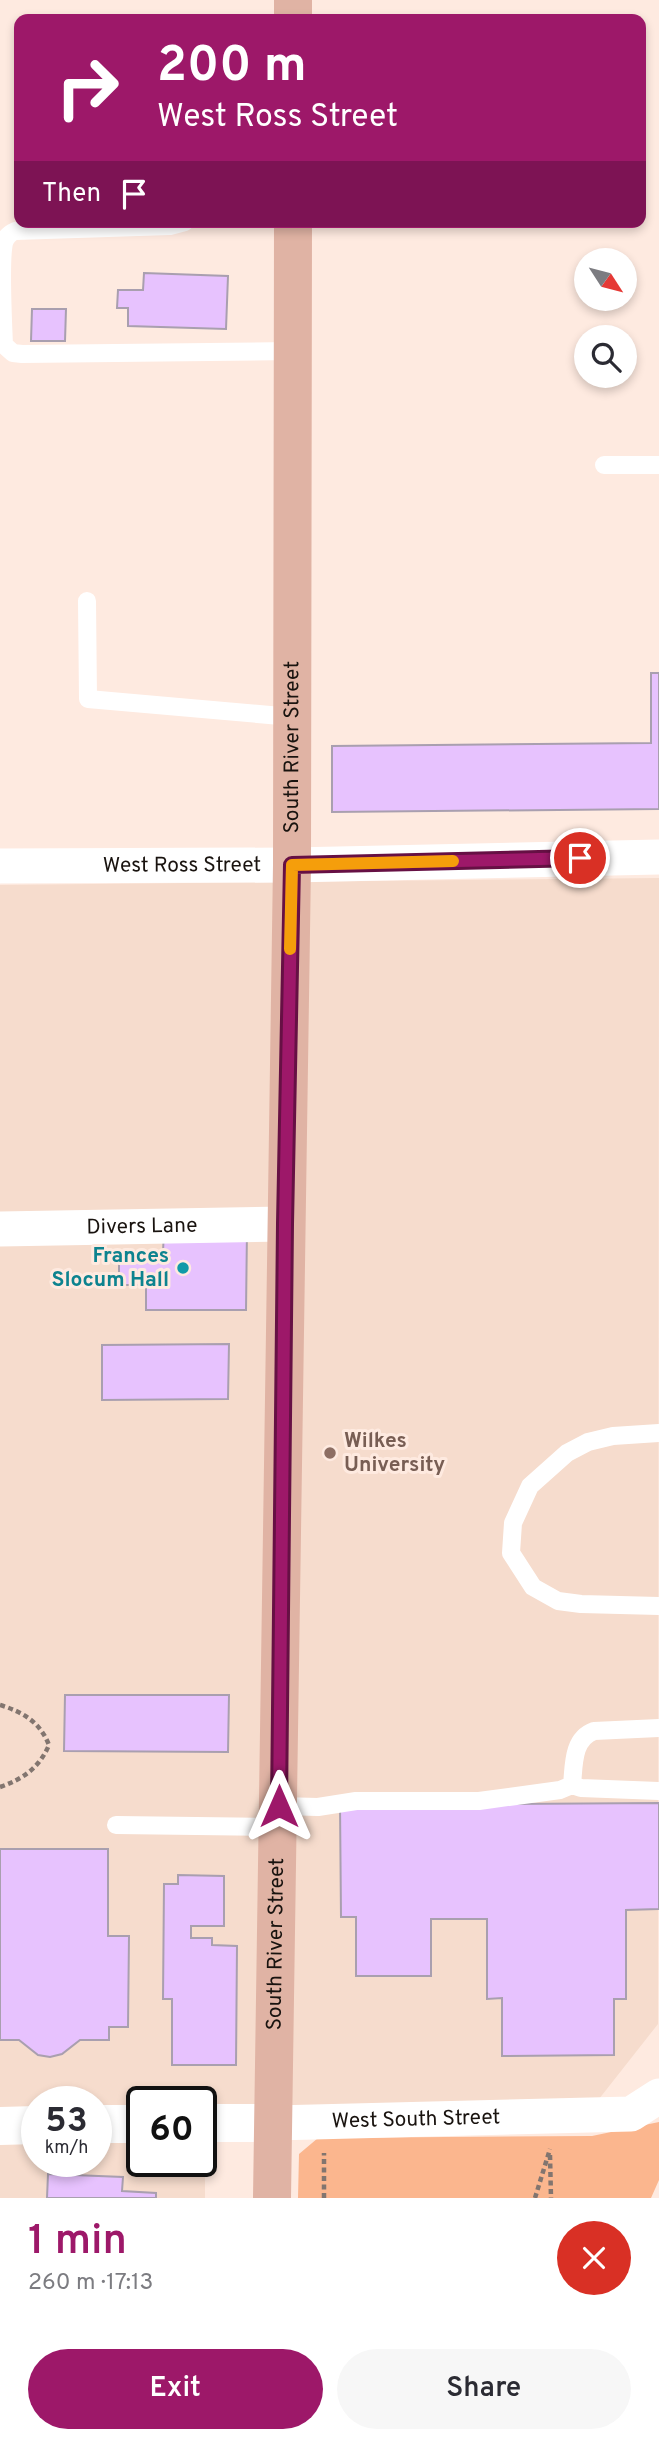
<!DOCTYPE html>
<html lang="en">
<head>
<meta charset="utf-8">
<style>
	body { margin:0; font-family:Overpass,sans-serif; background:#f7f7f7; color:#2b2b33; height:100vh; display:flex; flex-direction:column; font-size:26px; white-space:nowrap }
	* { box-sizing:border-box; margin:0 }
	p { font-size:23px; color:#7c7c81 }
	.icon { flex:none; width:38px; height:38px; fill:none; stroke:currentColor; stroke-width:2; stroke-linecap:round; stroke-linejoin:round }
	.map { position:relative; height:2198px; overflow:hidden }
	.panel { display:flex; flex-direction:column; background:#fff; flex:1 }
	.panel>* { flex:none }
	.guide { position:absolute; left:14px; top:14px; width:632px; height:214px; border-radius:14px; box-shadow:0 4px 10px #0003; background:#9d1869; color:#fff; overflow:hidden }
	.needle { width:46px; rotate:126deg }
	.buttons { position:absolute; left:574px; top:248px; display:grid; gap:14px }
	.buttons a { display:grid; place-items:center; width:63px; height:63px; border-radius:50%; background:#fff; box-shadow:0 4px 10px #0003; font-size:35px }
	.speed { position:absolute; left:21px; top:2086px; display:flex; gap:14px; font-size:35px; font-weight:700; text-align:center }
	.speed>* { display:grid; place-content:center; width:91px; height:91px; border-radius:50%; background:#fff; box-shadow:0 4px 10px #0003; line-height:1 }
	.speed small { font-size:18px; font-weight:400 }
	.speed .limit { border:4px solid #111; border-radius:10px; background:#fff; color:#111 }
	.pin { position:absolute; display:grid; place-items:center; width:60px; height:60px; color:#fff; margin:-30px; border:4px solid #fff; border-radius:50%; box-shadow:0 2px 7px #0007 }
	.me { position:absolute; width:77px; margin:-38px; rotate:0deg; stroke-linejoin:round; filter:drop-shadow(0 0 5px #0008) }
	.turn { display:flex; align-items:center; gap:24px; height:147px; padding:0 28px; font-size:32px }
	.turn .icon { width:91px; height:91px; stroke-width:2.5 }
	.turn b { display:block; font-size:49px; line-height:60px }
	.then { display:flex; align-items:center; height:66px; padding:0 28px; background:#0003; gap:14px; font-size:26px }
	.round { display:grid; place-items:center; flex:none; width:74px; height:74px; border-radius:37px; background:#f7f7f7 }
	.head { display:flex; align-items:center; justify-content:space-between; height:119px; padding:0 28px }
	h1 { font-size:42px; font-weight:600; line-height:52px; color:#9d1869 }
	.button { display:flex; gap:14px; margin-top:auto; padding:14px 28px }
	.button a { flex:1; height:80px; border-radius:42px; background:#9d1869; color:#fff; font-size:28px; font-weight:600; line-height:80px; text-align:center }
	.button a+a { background:#f7f7f7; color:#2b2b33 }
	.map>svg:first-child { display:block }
	.built { fill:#f6dccd; fill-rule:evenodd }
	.green { fill:#fbb68e }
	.building { fill:#e7c2fe; stroke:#a99faf; stroke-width:2 }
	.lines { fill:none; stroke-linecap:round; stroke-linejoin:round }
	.path { stroke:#82756f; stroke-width:4.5; stroke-dasharray:5 3.5; stroke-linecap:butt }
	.service { stroke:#fff; stroke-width:18 }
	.minor { stroke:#fff; stroke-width:35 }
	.secondary { stroke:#fff; stroke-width:38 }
	.primary { stroke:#e0b3a4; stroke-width:38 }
	.route-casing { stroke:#661044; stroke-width:18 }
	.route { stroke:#9d1869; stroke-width:12 }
	.slow { stroke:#f59e0b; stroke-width:12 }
	.culture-dot { fill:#0f9aa8; stroke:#feeae0; stroke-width:2.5 }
	.education-dot { fill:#8d6e63; stroke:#feeae0; stroke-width:2.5 }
	.labels { text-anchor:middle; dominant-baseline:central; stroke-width:6; stroke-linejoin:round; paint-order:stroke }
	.street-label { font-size:21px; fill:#19130f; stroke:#feeae0 }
	.culture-label { font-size:21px; font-weight:bold; fill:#0d838f; stroke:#feeae0; text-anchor:end }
	.education-label { font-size:21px; font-weight:bold; fill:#785e54; stroke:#feeae0; text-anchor:start }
</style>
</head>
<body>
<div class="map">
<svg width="659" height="2198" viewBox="0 0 659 2198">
	<rect width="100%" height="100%" fill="#feeae0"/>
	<path class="built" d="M 659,878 L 658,2024 L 573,2132 L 205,2126 L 205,2198 L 0,2198 L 0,885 ZM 37,2102 L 96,2102 L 96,2161 L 37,2161 ZM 142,2102 L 201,2102 L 201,2161 L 142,2161 Z"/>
	<path class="green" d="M 659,2122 L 659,2180 L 651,2198 L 298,2198 L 299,2154 L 318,2138 L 592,2136 Z"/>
	<path class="building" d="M 144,273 L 228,276 L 226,329 L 128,326 L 128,308 L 117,308 L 118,290 L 143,290 Z
		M 32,309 L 66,309 L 65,341 L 31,341 Z
		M 651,673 L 659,673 L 659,809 L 332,812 L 332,746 L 651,743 Z
		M 164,1230 L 247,1230 L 246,1310 L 146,1310 L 146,1285 L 119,1285 L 119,1251 L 163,1252 Z
		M 229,1344 L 228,1399 L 102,1400 L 102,1345 Z
		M 65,1695 L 229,1695 L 228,1752 L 64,1751 Z
		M 659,1803 L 659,1909 L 626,1910 L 626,1999 L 614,1999 L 614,2055 L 502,2056 L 502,1998 L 487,1999 L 487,1919 L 431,1919 L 431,1976 L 356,1976 L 356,1917 L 341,1917 L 340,1805 Z
		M 0,1849 L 108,1849 L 108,1936 L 129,1936 L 128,2027 L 109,2027 L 109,2040 L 80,2040 L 62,2054 L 50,2057 L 38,2055 L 19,2040 L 0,2040 Z
		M 178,1875 L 224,1876 L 224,1926 L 191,1926 L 191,1938 L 212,1938 L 212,1945 L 237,1946 L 236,2065 L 172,2065 L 172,1999 L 163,1999 L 164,1884 L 178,1884 Z
		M 48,2174 L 123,2177 L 122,2191 L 156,2193 L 156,2198 L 47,2198 Z"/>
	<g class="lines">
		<path class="path" d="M 0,1705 C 23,1712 40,1722 49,1745 C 39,1768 23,1779 0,1787
			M 550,2155 L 551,2198
			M 324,2198 L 324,2153
			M 535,2198 L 550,2149"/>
		<path class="service" d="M 185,222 L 170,226 L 15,231 C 10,233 6,237 4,243 C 0,261 3,322 4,345 L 13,353 L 22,354 L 293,351
			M 604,465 L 659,465
			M 87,601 L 88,699 L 292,717
			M 659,1433 L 613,1436 L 588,1442 L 567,1453 L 530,1486 L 513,1523 L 511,1553 L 533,1587 L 558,1601 L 581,1604 L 659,1606
			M 572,1785 C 574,1766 572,1739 594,1731 L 659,1728
			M 279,1806 L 318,1807 L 356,1801 L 479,1801 L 560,1790 L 572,1785 L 581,1788 L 659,1791
			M 116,1825 L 279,1827"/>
		<g class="minor">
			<path id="s1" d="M 0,866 L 292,865 L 659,857"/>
			<path id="s2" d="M 0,1229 L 285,1224"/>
			<path id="s3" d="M 274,2123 L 631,2114 L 659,2096"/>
		</g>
		<path class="secondary" d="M 201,2123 L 274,2123
			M 96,2124 L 142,2124
			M 0,2126 L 37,2125"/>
		<g class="primary">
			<path d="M 293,19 L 293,0"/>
			<path id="s4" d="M 272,2198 L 292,865 L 293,222"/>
		</g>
	</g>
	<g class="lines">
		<defs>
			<path id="route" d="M 279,1806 L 285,1224 L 292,865 L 580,858"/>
		</defs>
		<use href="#route" class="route-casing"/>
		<use href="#route" class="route"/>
		<path class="slow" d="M 290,949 L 292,865 L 453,861"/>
	</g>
	<circle class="culture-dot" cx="183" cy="1268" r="7"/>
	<circle class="education-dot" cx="330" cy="1453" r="7"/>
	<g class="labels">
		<g class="street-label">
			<text stroke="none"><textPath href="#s4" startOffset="1451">South River Street</textPath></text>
			<text stroke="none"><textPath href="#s1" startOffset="182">West Ross Street</textPath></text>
			<text stroke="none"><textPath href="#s2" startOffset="142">Divers Lane</textPath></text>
			<text stroke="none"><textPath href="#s4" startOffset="254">South River Street</textPath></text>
			<text stroke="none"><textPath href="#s3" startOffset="142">West South Street</textPath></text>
		</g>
		<g class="culture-label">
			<text x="169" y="1256">Frances<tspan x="169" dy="24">Slocum Hall</tspan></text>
		</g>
		<g class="education-label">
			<text x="344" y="1441">Wilkes<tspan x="344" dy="24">University</tspan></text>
		</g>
	</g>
</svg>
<div class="buttons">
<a><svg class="needle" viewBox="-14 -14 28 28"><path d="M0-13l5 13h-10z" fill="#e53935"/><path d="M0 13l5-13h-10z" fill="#7c7c81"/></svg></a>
<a><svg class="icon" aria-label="search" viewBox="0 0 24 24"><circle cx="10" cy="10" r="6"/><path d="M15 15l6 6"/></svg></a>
</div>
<div class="speed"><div>53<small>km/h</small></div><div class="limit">60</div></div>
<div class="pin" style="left:580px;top:858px;background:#d93025"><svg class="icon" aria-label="arrive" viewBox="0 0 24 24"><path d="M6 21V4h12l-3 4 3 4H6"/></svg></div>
<svg class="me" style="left:279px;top:1806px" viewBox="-20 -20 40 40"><path d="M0-17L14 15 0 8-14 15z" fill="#9d1869" stroke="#fff" stroke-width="4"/></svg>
<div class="guide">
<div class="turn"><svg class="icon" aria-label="right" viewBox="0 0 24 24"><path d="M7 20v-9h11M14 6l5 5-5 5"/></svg><div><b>200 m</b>West Ross Street</div></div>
<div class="then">Then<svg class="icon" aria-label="arrive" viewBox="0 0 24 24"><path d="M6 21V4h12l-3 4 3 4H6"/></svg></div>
</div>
</div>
<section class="panel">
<div class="head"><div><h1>1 min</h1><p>260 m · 17:13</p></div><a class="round" style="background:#d93025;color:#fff"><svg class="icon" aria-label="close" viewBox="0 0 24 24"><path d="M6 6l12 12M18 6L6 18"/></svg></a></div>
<div class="button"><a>Exit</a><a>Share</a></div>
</section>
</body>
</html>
